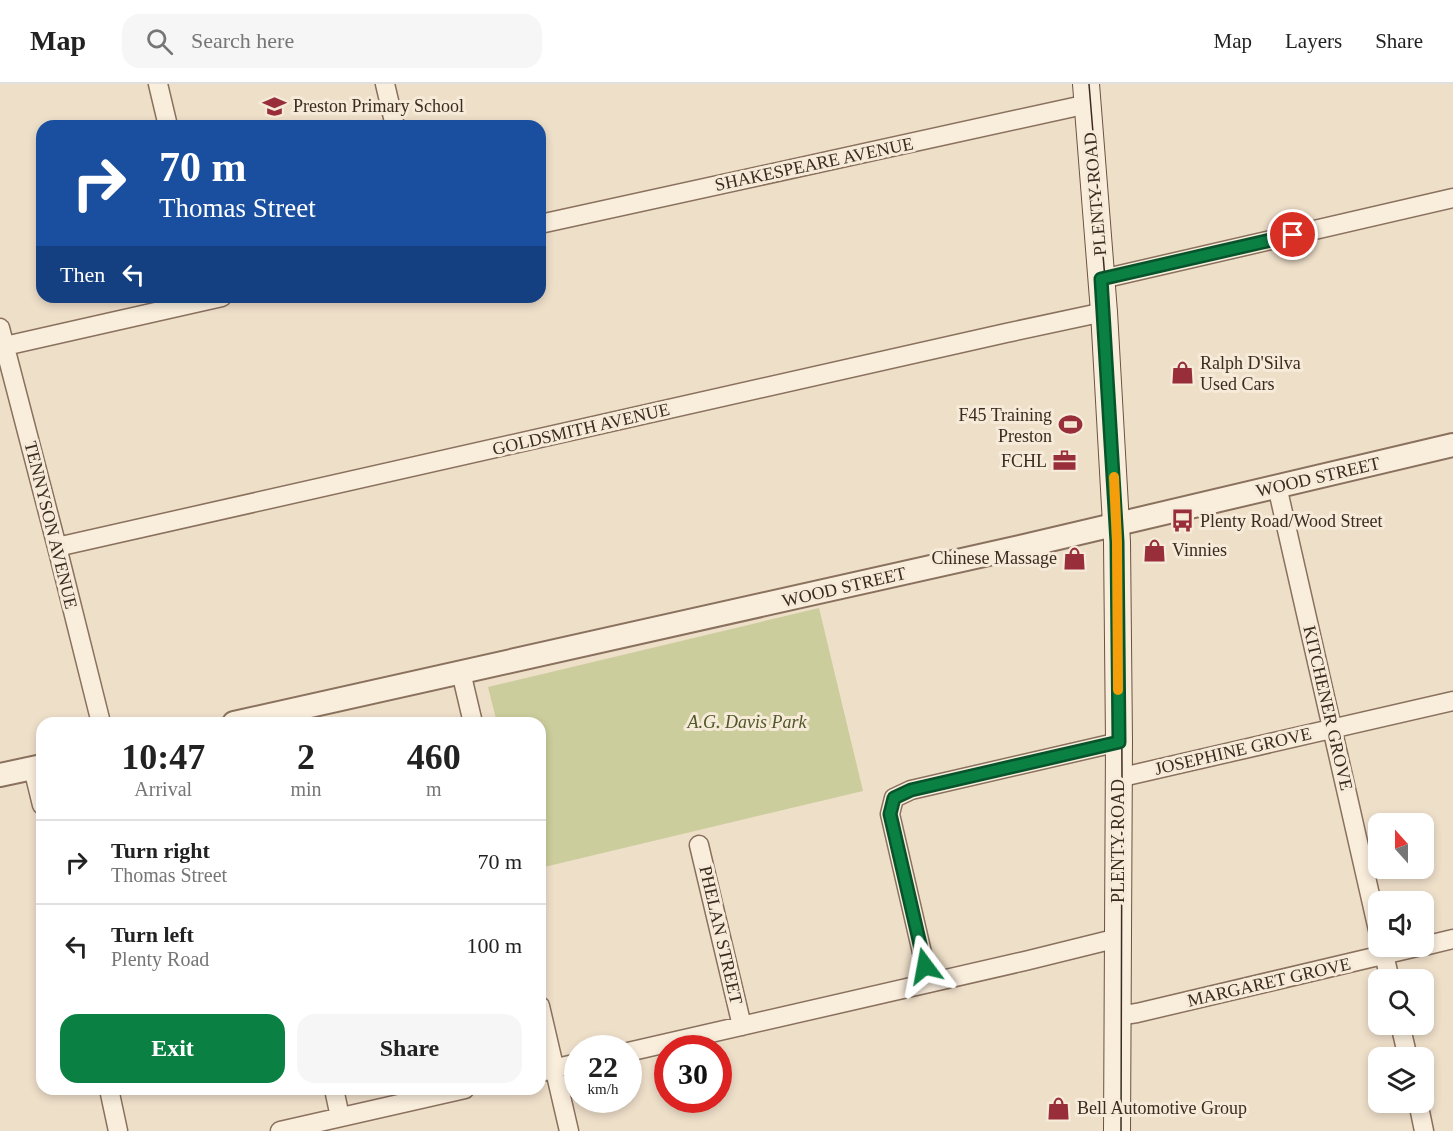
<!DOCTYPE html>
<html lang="en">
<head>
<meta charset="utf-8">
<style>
	body { margin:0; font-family:"Times New Roman",serif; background:#f6f6f6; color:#222; height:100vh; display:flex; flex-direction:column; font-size:22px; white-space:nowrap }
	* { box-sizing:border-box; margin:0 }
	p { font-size:20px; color:#767676 }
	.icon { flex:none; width:33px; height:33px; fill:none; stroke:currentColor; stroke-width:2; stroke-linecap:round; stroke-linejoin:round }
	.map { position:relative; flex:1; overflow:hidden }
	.details { position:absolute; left:36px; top:633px; width:510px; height:378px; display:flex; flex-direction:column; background:#fff; border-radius:18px; box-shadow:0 3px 9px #0003 }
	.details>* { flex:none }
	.hud { position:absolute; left:36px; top:36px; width:510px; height:183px; border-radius:18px; box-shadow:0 3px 9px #0003; background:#1a4fa0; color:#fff; overflow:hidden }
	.needle { width:39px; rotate:339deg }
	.buttons { position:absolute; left:1368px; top:729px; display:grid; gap:12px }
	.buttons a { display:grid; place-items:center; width:66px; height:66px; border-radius:12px; background:#fff; box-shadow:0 3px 9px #0003; font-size:30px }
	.speed { position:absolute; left:564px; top:951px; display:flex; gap:12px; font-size:30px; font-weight:700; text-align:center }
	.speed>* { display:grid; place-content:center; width:78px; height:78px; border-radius:50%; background:#fff; box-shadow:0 3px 9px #0003; line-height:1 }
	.speed small { font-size:15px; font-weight:400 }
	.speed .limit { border:9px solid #d22; background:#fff; color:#111 }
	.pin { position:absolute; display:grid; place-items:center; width:51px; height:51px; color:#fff; margin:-26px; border:3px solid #fff; border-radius:50%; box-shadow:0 2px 6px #0007 }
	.me { position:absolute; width:66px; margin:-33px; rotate:347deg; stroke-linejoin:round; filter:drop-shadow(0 0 4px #0008) }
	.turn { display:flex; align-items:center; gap:21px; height:126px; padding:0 24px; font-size:27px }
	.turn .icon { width:78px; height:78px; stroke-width:2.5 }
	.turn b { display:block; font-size:42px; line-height:51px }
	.then { display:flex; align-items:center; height:57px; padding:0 24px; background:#0003; gap:12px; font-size:22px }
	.eta { display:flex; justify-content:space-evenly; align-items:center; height:102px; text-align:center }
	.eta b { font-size:36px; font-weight:700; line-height:42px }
	.primary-button { display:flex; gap:12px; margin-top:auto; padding:12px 24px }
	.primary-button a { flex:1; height:69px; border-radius:18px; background:#0b8043; color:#fff; font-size:24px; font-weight:700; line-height:69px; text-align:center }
	.primary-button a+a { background:#f6f6f6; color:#222 }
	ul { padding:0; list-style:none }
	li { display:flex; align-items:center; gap:18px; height:84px; padding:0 24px; border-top:2px solid #e0e0e0 }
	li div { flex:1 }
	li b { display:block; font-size:22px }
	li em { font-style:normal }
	header { display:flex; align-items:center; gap:36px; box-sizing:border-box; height:84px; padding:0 30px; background:#fff; border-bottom:2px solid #e0e0e0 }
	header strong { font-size:28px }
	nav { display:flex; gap:33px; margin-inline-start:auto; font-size:21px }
	.search { width:420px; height:54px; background:#f6f6f6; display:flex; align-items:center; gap:15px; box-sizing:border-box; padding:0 21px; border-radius:18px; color:#767676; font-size:22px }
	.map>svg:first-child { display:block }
	.green { fill:#cccd9c }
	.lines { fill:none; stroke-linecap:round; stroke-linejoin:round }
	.minor-casing { stroke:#8a715e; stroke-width:21 }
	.tertiary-casing { stroke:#8a715e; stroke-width:26 }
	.secondary-casing { stroke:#6c5241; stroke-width:28 }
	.minor { stroke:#f9eddc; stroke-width:18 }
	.tertiary { stroke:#f9eddc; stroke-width:22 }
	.secondary { stroke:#f9eddc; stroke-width:26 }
	.tram { stroke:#3b2b21; stroke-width:1.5 }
	.route-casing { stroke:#07532c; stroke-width:15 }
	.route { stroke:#0b8043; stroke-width:10 }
	.slow { stroke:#f59e0b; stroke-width:10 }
	.labels { text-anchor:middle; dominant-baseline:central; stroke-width:6; stroke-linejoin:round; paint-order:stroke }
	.poi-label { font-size:18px; fill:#3b2b21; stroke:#f6ead8; text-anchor:start }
	.street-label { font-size:18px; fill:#3b2b21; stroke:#f6ead8 }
	.park-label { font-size:18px; font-style:italic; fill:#505728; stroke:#f6ead8 }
</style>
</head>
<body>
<header>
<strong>Map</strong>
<div class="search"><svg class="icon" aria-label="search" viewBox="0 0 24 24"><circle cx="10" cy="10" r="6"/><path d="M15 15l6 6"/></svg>Search here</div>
<nav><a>Map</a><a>Layers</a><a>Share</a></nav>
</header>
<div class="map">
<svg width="1453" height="1047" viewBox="0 0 1453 1047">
	<rect width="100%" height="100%" fill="#eedfc9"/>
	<path class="green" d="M 819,524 L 863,707 L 540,784 L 540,639 L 497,639 L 488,603 Z"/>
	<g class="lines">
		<defs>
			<path id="minor" d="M 158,0 L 168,42
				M 385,0 L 395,42
				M 540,140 L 1088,20
				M 1102,195 L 1453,114
				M 0,244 L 57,463 L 101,639
				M 5,262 L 222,213
				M 1277,402 L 1378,846
				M 57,463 L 1006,249 L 1104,228
				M 461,588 L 473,639
				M 33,684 L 42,721
				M 1118,694 L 1453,617
				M 699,761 L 742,942
				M 1382,862 L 1390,896
				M 1424,862 L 1453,855
				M 929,899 L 890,730 L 894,714 L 911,706 L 1119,658
				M 540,922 L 569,1047
				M 1117,932 L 1137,929 L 1421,862
				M 1400,940 L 1408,974
				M 628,968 L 1025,877 L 1118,854
				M 540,988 L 578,979
				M 109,1005 L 118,1047
				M 334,1005 L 340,1033
				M 1418,1018 L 1424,1047
				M 280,1047 L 465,1005"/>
			<path id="tertiary" d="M 234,639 L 1020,463 L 1453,361
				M 0,691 L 42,682"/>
			<path id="secondary" d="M 1086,0 L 1104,228 L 1117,458 L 1119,658 L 1117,1047"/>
		</defs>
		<use href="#minor" class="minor-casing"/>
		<use href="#tertiary" class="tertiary-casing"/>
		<use href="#secondary" class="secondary-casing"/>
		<use href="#minor" class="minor"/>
		<use href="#tertiary" class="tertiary"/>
		<use href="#secondary" class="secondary"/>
		<path class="tram" d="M 1089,0 L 1105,195 L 1121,439 L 1122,693 L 1121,1047"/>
	</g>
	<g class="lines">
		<defs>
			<path id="route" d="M 925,882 L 890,730 L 894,714 L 911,706 L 1119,658 L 1117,458 L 1101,195 L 1293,151"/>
		</defs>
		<use href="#route" class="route-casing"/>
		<use href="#route" class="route"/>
		<path class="slow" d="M 1114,393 L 1117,458 L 1118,606"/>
	</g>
	<defs>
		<symbol id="school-bare" viewBox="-9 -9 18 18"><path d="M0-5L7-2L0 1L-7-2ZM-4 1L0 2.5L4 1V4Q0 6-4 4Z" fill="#982e3a" stroke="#f6ead8" stroke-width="2.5" paint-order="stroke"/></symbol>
		<symbol id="shop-bare" viewBox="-9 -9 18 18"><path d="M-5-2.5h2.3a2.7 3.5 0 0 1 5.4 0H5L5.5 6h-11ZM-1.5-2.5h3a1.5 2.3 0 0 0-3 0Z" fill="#982e3a" stroke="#f6ead8" stroke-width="2.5" paint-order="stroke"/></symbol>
		<symbol id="stadium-bare" viewBox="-9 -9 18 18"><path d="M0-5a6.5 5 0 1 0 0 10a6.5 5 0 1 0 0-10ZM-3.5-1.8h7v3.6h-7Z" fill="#982e3a" stroke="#f6ead8" stroke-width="2.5" paint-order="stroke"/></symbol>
		<symbol id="office-bare" viewBox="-9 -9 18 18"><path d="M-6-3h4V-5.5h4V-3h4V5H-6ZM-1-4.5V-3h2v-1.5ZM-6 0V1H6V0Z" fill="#982e3a" stroke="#f6ead8" stroke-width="2.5" paint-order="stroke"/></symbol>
		<symbol id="bus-bare" viewBox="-9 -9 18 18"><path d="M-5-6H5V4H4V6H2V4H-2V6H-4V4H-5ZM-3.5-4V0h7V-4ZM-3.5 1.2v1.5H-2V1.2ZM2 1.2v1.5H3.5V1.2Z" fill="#982e3a" stroke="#f6ead8" stroke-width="2.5" paint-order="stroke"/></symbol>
	</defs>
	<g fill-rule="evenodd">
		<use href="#school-bare" x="258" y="6" width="33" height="33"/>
		<use href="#shop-bare" x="1166" y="272" width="33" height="33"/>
		<use href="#stadium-bare" x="1054" y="324" width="33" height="33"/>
		<use href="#office-bare" x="1048" y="360" width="33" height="33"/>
		<use href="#bus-bare" x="1166" y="420" width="33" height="33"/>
		<use href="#shop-bare" x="1138" y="450" width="33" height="33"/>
		<use href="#shop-bare" x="1058" y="458" width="33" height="33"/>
		<use href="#shop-bare" x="1042" y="1008" width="33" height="33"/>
	</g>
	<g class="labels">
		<g class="poi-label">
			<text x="293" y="22">Preston Primary School</text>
			<text x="1200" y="279">Ralph D'Silva<tspan x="1200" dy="21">Used Cars</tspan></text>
			<text x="1052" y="331" text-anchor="end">F45 Training<tspan x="1052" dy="21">Preston</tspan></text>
			<text x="1047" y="377" text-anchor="end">FCHL</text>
			<text x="1200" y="437">Plenty Road/Wood Street</text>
			<text x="1172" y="466">Vinnies</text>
			<text x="1057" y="474" text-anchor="end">Chinese Massage</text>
			<text x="1077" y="1024">Bell Automotive Group</text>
		</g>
		<g class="street-label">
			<text transform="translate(814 80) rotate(-12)">SHAKESPEARE AVENUE</text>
			<text transform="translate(1095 110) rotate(-95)">PLENTY ROAD</text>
			<text transform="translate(581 345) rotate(-13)">GOLDSMITH AVENUE</text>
			<text transform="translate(1318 393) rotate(-13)">WOOD STREET</text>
			<text transform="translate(51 441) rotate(76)">TENNYSON AVENUE</text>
			<text transform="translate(844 503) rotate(-13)">WOOD STREET</text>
			<text transform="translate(1328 624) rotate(77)">KITCHENER GROVE</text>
			<text transform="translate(1233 667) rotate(-13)">JOSEPHINE GROVE</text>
			<text transform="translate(1118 757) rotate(-90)">PLENTY ROAD</text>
			<text transform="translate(721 851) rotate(77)">PHELAN STREET</text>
			<text transform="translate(1269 898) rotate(-13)">MARGARET GROVE</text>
		</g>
		<g class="park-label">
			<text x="747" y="638">A.G. Davis Park</text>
		</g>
	</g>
</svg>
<div class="buttons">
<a><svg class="needle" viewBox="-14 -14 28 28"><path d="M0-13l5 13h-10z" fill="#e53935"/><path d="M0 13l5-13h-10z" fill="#767676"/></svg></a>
<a><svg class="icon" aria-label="sound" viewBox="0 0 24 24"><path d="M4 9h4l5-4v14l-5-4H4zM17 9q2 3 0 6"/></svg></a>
<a><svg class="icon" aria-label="search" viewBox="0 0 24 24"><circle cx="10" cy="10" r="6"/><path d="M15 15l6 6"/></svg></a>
<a><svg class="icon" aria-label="layers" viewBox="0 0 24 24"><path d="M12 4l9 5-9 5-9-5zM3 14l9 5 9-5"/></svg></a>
</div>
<div class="speed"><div>22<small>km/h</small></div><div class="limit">30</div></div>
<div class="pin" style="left:1293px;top:151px;background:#d93025"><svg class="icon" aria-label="arrive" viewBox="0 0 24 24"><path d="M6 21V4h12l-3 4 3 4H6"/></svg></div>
<svg class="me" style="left:925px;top:882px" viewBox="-20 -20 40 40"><path d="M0-17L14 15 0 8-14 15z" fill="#0b8043" stroke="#fff" stroke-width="4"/></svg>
<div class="hud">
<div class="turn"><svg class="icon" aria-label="right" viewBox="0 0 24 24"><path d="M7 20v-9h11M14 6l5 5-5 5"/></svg><div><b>70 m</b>Thomas Street</div></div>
<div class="then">Then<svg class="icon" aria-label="left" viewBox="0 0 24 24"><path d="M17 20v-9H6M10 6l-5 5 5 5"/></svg></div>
</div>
<section class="details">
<div class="eta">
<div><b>10:47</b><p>Arrival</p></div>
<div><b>2</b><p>min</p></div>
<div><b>460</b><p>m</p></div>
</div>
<ul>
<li><svg class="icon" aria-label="right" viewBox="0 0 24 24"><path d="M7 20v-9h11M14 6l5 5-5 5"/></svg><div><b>Turn right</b><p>Thomas Street</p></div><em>70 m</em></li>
<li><svg class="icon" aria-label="left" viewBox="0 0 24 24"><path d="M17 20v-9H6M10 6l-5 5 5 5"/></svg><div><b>Turn left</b><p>Plenty Road</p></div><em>100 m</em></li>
</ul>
<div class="primary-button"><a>Exit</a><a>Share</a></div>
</section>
</div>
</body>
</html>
